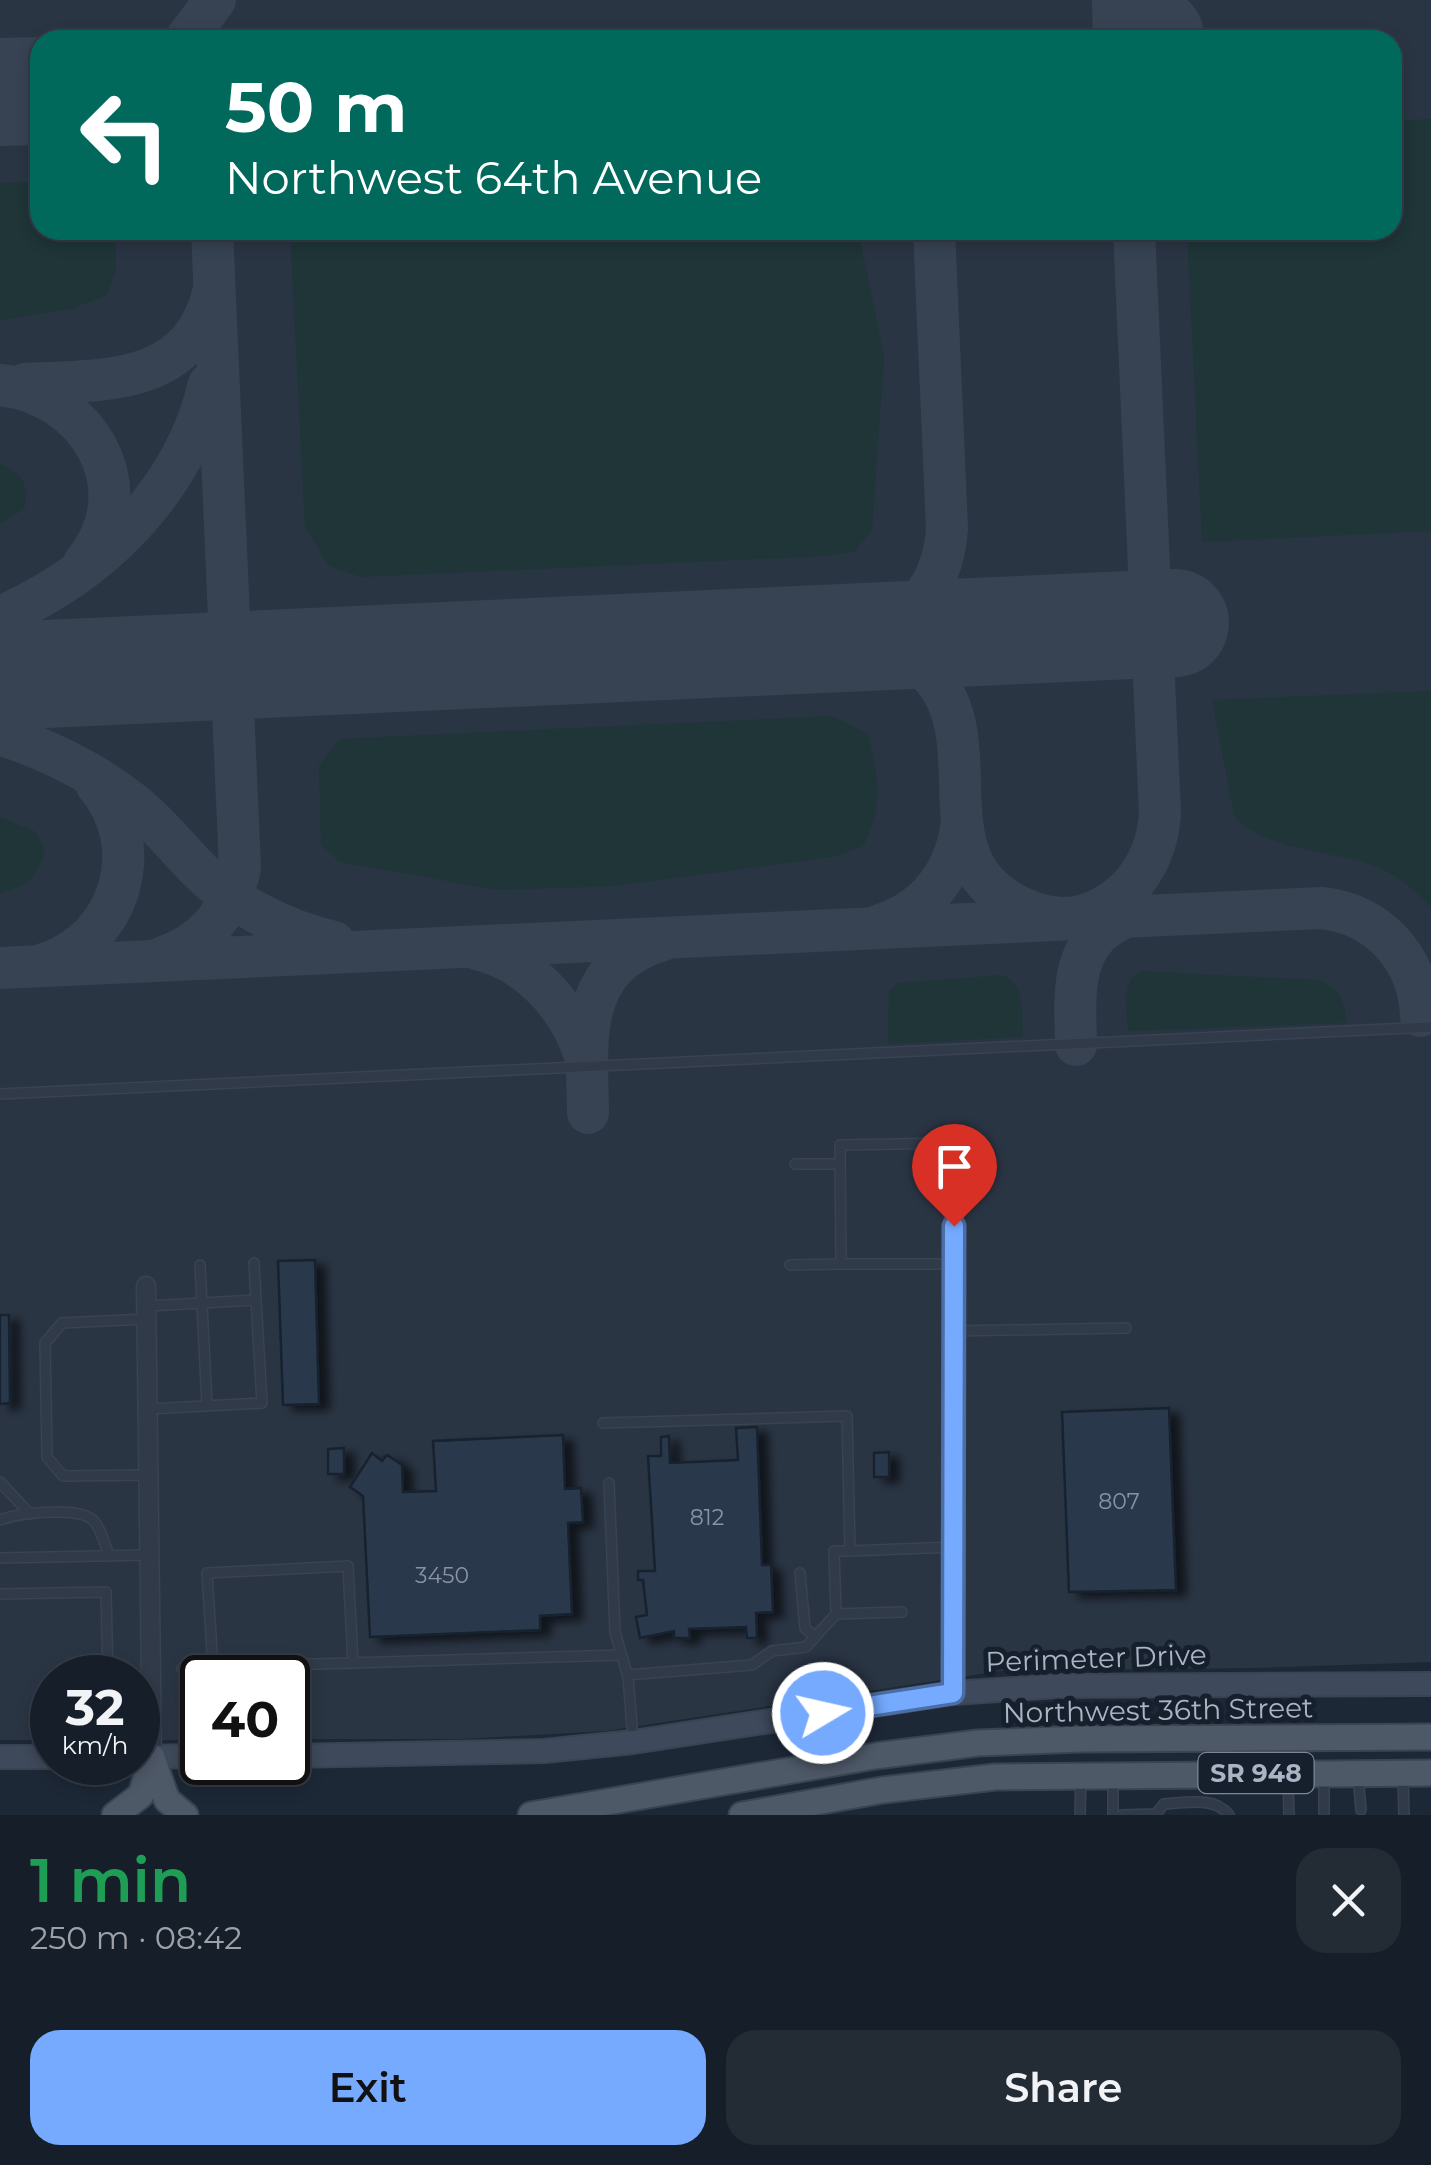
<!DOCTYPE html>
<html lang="en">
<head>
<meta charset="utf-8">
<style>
	body { margin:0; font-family:Montserrat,sans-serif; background:#232b35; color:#f1f3f6; height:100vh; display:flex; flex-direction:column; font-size:38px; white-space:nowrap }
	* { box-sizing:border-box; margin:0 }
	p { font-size:32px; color:#9ea2a8 }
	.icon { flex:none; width:55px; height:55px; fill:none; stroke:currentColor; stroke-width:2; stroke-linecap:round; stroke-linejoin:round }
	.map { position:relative; height:1815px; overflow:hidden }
	.details { display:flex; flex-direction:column; background:#161e29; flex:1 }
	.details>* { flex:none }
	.guide { position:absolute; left:30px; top:30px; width:1372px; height:210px; border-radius:30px; box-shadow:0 5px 15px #0003,0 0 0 2px #353c46; background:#00695c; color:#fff; overflow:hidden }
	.speed { position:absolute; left:30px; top:1655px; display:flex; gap:20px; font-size:50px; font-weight:700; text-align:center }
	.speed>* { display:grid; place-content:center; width:130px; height:130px; border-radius:50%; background:#161e29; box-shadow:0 5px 15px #0003,0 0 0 2px #353c46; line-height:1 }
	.speed small { font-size:25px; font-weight:400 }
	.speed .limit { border:5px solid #111; border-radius:15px; background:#fff; color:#111 }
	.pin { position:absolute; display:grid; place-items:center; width:85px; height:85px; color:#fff; margin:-102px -42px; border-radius:50% 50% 50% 0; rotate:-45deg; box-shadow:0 0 10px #0007 }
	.pin .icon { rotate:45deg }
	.me { position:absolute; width:110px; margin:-55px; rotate:81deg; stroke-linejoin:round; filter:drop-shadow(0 0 8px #0008) }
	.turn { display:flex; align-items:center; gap:35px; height:210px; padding:0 30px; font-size:45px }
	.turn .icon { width:130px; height:130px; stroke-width:2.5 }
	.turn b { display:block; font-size:70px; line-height:85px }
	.round { display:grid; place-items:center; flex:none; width:105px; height:105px; border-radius:30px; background:#232b35 }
	.summary { display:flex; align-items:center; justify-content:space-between; height:170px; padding:0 30px }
	h1 { font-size:60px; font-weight:600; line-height:75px; color:#1e9e55 }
	.action { display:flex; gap:20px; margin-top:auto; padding:20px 30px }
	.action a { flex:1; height:115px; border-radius:30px; background:#75aaff; color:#111; font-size:40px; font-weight:600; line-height:115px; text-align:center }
	.action a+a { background:#232b35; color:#f1f3f6 }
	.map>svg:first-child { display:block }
	.airport { fill:#2a3544; fill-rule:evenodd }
	.green { fill:#1f3538 }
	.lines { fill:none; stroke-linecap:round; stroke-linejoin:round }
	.taxiway { stroke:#374353; stroke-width:42 }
	.runway { stroke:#374353; stroke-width:108 }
	.building { fill:#2b394c; stroke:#18212e; stroke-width:2.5; filter:url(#shadow) }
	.lane-casing { stroke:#394351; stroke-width:12 }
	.street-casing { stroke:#394351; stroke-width:21 }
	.secondary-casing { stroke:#394351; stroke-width:26 }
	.primary-casing { stroke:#394351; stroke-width:29 }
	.lane { stroke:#303a48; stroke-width:9 }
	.street { stroke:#303a48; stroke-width:18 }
	.secondary { stroke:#3e495b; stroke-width:22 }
	.primary { stroke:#4e5968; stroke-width:25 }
	.route-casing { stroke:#4c6ea6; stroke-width:25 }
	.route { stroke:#75aaff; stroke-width:18 }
	.labels { text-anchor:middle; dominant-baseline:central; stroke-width:10; stroke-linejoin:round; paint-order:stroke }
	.number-label { font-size:22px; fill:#8894a6 }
	.shield { fill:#161f2c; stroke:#7d8797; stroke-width:2.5 }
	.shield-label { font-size:25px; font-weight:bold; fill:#a9b4c5 }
	.street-label { font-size:28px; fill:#a9b4c5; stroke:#161f2c }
</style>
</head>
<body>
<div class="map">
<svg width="1431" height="1815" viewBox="0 0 1431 1815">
	<defs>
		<filter id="shadow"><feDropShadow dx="10" dy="5.5" stdDeviation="5" flood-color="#0009"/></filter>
	</defs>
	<rect width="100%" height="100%" fill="#1d2837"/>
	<path class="airport" d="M 0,0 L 1431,0 L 1431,1662 L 1257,1668 L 1000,1671 L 606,1731 L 461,1739 L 288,1739 L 288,1678 L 202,1678 L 202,1740 L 138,1740 L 138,1678 L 52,1678 L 52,1740 L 0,1740 ZM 40,40 L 1392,40 L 1392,230 L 40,230 Z"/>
	<path class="green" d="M 1431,119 L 1431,531 L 1202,542 L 1187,230 L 1392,230 L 1393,121 Z
		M 40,181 L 40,230 L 115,230 L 116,271 L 107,295 L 71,309 L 0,320 L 0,183 Z
		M 290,230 L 858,230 L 884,356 L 872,530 L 855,551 L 827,556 L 361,577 L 329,566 L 305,528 Z
		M 0,463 C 22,474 30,484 24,509 L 0,524 Z
		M 1431,691 L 1431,907 C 1419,894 1404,881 1388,872 C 1345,849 1265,855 1234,815 L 1212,700 Z
		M 832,716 L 868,734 C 878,780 885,802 863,846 L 833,857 L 614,886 L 498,890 L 340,862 L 321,845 L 319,766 L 339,739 Z
		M 0,817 L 36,832 L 45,850 C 36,878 30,886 0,893 Z
		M 1141,971 L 1318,980 C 1340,988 1345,1000 1346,1023 L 1128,1031 C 1127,1011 1120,981 1141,971 Z
		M 1002,975 C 1027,985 1021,1014 1023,1037 L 888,1044 L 889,990 L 898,983 Z"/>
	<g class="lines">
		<path class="taxiway" d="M 1113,0 L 1114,40
			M 185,40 L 215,0
			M 8,92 L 40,89
			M 25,384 C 104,380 192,387 214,289
			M 0,385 C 88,394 145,489 84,563
			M 0,617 C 99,574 184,492 209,384
			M 848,636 C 909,626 943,590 947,528 L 934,230
			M 833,638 C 874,641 908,646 935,680 C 993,754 912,873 1038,914 C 1071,925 1103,913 1128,889 C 1148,868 1158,842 1160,814 L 1134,230
			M 0,734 C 51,751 100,775 141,810 C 163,829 180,851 200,871 C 235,906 286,931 334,942
			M 880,925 C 925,911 954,875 961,828
			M 477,949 C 529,961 570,1007 585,1056
			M 161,958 C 204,944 231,912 240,868 L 212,230
			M 44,964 C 121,940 149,846 96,784
			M 0,968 L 1321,908 C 1379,914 1419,959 1421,1016
			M 1076,1045 C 1075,994 1068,938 1129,916
			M 588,1113 C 587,1040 576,966 663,940"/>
		<path class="runway" d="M 1147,40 L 1151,40
			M 0,92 L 40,91
			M 0,676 L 1175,623"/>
	</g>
	<path class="building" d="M 315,1260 L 319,1404 L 283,1405 L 278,1261 Z
		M 0,1315 L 9,1315 L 10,1403 L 0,1404 Z
		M 1169,1408 L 1176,1590 L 1069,1592 L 1062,1412 Z
		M 757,1427 L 762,1565 L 771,1565 L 773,1612 L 756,1613 L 757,1638 L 747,1638 L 746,1627 L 689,1629 L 690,1638 L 674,1638 L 674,1631 L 640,1638 L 636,1617 L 647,1615 L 643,1580 L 638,1580 L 638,1571 L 655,1571 L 648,1456 L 661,1456 L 661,1437 L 669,1436 L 670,1463 L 738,1460 L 736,1428 Z
		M 563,1435 L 565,1489 L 581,1488 L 583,1522 L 568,1523 L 572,1614 L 540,1616 L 540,1630 L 370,1637 L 363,1496 L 350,1487 L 372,1453 L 382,1461 L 387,1455 L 402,1465 L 403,1492 L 436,1491 L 433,1441 Z
		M 344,1448 L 344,1474 L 328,1474 L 328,1449 Z
		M 889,1452 L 889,1477 L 874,1477 L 874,1453 Z"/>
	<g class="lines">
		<defs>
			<path id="lane" d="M 0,1094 L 1431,1027
				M 795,1164 L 840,1164
				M 954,1188 L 953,1143 L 840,1145 L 841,1264 L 954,1264
				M 254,1263 L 256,1300
				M 200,1265 L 207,1406
				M 790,1265 L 841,1264
				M 147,1306 L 256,1300 L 262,1403 L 148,1409
				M 146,1319 L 62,1323 L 45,1343 L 47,1457 L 63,1476 L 149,1475
				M 953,1331 L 1126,1328
				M 603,1423 L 847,1416 L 850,1551 L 953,1547
				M 0,1482 L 30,1514
				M 609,1483 L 615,1632 L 628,1677 L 633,1739
				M 0,1520 C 18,1513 78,1506 93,1520 C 101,1528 105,1545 109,1556
				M 0,1558 L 148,1555
				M 800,1573 L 805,1628 L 815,1637
				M 0,1594 L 106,1592 L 108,1678
				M 836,1614 L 834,1551 L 850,1551
				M 213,1667 L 207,1573 L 348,1566 L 353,1663
				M 182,1668 L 622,1655
				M 627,1675 L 752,1665 L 772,1651 L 806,1647 L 836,1614 L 902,1612
				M 1288,1776 L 1289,1815
				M 1358,1776 L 1361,1810
				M 1403,1776 L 1404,1815
				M 1113,1778 L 1113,1815
				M 1324,1778 L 1324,1815
				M 1080,1815 L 1081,1777
				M 1122,1815 L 1156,1814 L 1164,1804 C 1187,1803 1214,1796 1229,1815"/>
			<path id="street" d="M 146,1286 L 152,1757
				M 953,1693 L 954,1188"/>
			<path id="secondary" d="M 288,1756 L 544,1751 L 633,1742 L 953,1693 L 1058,1686 L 1431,1684
				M 0,1757 L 52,1757
				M 138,1757 L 202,1756"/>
			<path id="primary" d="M 153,1761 L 167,1800 L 185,1815
				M 115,1815 L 141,1795 L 152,1757
				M 531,1815 L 875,1756 L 978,1743 L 1080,1739 L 1431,1737
				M 742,1815 L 883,1790 L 995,1777 L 1431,1773"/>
		</defs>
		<use href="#lane" class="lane-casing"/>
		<use href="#street" class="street-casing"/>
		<use href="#secondary" class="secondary-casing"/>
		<use href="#primary" class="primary-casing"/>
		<use href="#lane" class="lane"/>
		<use href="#street" class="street"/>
		<use href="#secondary" class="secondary"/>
		<use href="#primary" class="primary"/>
	</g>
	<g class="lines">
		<defs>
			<path id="route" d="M 823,1713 L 953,1693 L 954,1226"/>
		</defs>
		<use href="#route" class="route-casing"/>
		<use href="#route" class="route"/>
	</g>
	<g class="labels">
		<g class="number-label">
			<text x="1119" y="1501">807</text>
			<text x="707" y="1517">812</text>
			<text x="442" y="1575">3450</text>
		</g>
		<rect class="shield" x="1198.5" y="1753" width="115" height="40" rx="8"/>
		<g class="shield-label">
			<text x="1256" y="1773">SR 948</text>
		</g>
		<g class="street-label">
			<text transform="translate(1096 1658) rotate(-2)">Perimeter Drive</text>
			<text transform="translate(1158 1710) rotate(-1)">Northwest 36th Street</text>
		</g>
	</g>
</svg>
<div class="speed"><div>32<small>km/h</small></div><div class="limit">40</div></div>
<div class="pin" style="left:954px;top:1226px;background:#d93025"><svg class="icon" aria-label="arrive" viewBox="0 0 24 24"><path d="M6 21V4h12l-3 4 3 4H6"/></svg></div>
<svg class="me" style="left:823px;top:1713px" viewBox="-20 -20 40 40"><circle r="17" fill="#75aaff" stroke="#fff" stroke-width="3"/><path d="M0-11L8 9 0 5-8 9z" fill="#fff"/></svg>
<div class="guide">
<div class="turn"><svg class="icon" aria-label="left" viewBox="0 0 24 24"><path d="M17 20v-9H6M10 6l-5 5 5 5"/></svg><div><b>50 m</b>Northwest 64th Avenue</div></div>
</div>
</div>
<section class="details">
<div class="summary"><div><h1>1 min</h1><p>250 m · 08:42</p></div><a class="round"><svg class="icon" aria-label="close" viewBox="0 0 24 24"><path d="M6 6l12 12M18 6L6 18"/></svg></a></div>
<div class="action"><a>Exit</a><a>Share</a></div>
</section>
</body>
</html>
